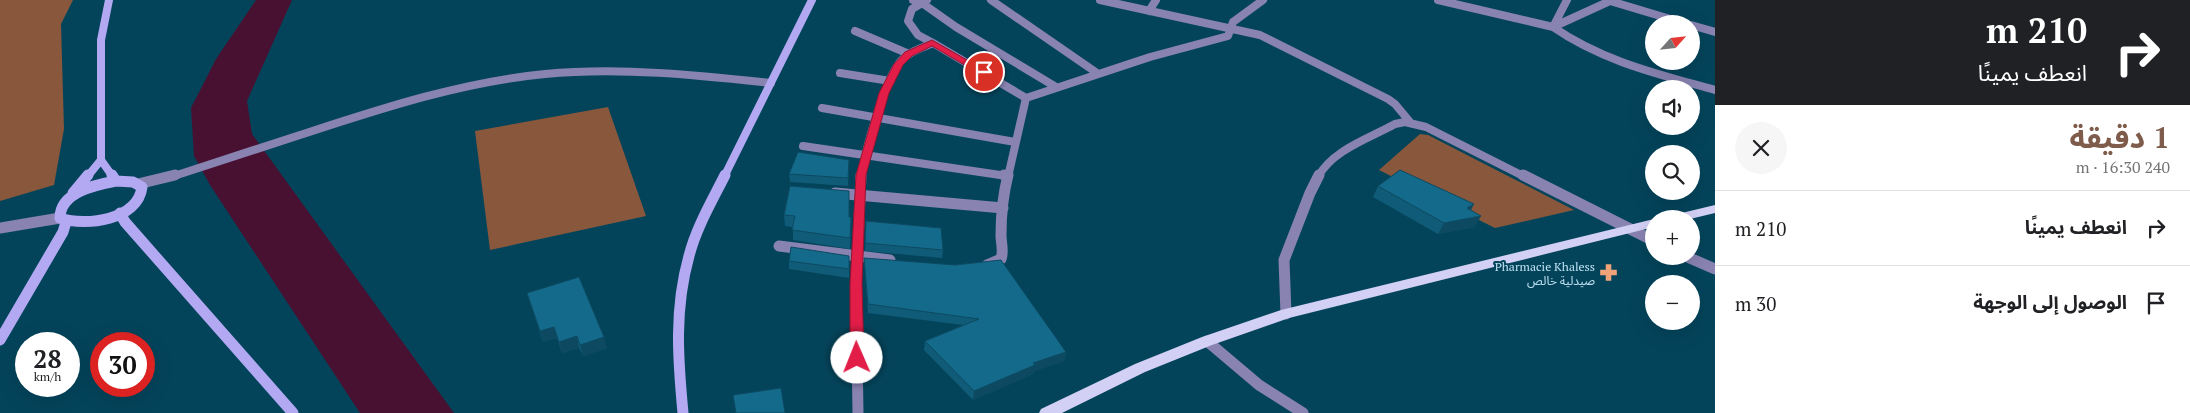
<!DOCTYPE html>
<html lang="ar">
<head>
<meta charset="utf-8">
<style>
	body { margin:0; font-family:"PT Serif","Noto Sans Arabic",serif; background:#f6f6f6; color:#202124; direction:rtl; height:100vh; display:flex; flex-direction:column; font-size:19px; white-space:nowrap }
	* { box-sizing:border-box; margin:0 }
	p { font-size:16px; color:#757577 }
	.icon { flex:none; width:28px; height:28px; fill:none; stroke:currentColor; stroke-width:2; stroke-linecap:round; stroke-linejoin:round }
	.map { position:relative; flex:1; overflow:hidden; direction:ltr }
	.drawer { display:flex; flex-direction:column; background:#fff; width:475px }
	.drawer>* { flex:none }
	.top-card { background:#202124; color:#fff; overflow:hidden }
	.needle { width:32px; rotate:63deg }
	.tools { position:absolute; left:1645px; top:15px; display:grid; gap:10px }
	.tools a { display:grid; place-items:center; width:55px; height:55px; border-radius:50%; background:#fff; box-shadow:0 5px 20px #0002; font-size:25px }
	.speed { position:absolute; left:15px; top:332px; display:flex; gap:10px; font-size:25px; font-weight:700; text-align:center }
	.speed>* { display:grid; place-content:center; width:65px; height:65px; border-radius:50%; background:#fff; box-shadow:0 5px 20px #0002; line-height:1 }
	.speed small { font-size:12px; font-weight:400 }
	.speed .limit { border:8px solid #d22; background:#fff; color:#111 }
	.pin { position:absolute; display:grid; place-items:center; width:42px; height:42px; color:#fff; margin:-21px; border:2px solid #fff; border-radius:50%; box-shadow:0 1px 5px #0007 }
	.me { position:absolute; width:55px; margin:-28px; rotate:359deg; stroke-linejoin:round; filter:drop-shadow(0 0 4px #0008) }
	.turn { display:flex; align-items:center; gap:18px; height:105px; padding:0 20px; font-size:22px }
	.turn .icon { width:65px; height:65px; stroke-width:2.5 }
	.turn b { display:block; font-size:35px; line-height:42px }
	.round { display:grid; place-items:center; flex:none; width:52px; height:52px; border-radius:26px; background:#f6f6f6 }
	.headline { display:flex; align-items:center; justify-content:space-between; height:85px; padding:0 20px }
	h1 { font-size:30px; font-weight:700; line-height:38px; color:#7e5b4a }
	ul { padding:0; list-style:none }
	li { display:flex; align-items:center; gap:15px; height:75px; padding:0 20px; border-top:1px solid #e0e0e0 }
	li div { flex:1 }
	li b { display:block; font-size:19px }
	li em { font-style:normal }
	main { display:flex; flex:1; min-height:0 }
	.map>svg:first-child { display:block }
	.green { fill:#88573c }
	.water { fill:#481131 }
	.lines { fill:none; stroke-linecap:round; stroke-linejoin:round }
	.street-far1 { stroke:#8883b1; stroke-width:8 }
	.street { stroke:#8883b1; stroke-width:11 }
	.secondary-far1 { stroke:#b2a9f2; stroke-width:8 }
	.secondary { stroke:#b2a9f2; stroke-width:11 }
	.primary { fill:#d3d0f5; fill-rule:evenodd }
	.wall { fill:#105b77 }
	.shaded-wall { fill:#0d4a61 }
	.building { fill:#136a8a; stroke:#0d4a61 }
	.route { fill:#e11d48; stroke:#92132f }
	.labels { text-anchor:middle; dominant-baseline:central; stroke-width:4; stroke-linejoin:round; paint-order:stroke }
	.poi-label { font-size:12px; fill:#bde0f1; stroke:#04445b; text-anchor:end }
</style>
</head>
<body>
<main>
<section class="drawer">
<div class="top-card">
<div class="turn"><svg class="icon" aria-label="right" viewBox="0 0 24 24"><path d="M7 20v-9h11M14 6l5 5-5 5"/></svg><div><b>210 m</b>انعطف يمينًا</div></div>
</div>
<div class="headline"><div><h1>1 دقيقة</h1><p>240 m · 16:30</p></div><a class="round"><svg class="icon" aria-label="close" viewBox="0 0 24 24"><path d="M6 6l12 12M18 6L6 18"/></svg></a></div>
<ul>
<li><svg class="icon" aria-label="right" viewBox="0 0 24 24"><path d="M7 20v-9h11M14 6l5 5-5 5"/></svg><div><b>انعطف يمينًا</b></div><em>210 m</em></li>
<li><svg class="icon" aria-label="arrive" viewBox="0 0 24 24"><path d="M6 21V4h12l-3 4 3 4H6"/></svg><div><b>الوصول إلى الوجهة</b></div><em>30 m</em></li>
</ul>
</section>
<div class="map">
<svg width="1715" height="413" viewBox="0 0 1715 413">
	<rect width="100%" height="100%" fill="#04445b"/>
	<path class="green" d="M 0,0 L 73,0 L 61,24 L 64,129 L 54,185 L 0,201 Z
		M 608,107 L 646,216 L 490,250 L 475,131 Z
		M 1420,134 L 1428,135 L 1574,210 L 1495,228 L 1379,170 Z"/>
	<path class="water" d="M 256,0 L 292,0 L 247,101 L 252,134 L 454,413 L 360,413 L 210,185 L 194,156 L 191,108 L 216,59 Z"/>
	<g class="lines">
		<path class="street-far1" d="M 913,0 L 922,3 L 956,27 L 1056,87
			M 991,0 L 1097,73
			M 1100,0 L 1260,35 L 1388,99 L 1395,104 L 1410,122
			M 1438,0 L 1553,27 L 1612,0
			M 1567,0 L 1553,27 C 1602,61 1658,74 1715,90
			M 1610,1 L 1687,24
			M 1149,11 L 1156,0
			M 1691,25 L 1715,32
			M 855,31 L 909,54
			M 933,43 L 1026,98
			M 840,73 L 890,81
			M 822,108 L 1015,142
			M 803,146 L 1007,176
			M 171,177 C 214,163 257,149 300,135 C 380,109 461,82 545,74 C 620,67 696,75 771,83
			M 861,177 C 865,151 884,81 900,62 C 908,52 922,48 933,43 L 918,35 L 908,21 L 912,9 L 927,0
			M 1008,177 L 1026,98 L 1150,57 L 1228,36 L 1233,22 L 1263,0
			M 1318,177 C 1332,150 1370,138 1395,124 L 1405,122 L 1426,127 L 1525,177"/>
		<path class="street" d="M 1004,175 L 1007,176
			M 1523,175 L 1654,241
			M 138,184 L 175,175
			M 835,193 L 1003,208
			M 0,228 L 60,218
			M 779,246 L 890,260
			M 1685,256 L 1715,269
			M 987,265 L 1001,259 C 1004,251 1001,244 1001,235 C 1001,216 1003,195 1008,175
			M 1286,314 L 1284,260 L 1310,193 L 1319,175
			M 1207,341 L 1259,385 L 1303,413
			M 858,413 L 856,284 L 861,175"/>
		<path class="secondary-far1" d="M 109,0 L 101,40 L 101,160 L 113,177
			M 87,177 L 101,160
			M 724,177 L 812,0"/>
		<path class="secondary" d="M 112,175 L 116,181
			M 116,181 L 133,182 L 142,187 C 138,220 86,227 60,218 C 60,192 95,185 116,181 Z
			M 73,193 L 88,175
			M 120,213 L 125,222 L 293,413
			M 0,340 L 63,232 L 66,222
			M 683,413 C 678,360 674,309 689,256 C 696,228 712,201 725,175"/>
		<path class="primary" d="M 1715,205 L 1715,213 L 1690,219 L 1667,219 L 1669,216 Z
			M 1654,219 L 1654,227 L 1289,318 L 1212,345 L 1145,372 L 1062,413 L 1039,413 L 1041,409 L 1135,364 L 1202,337 L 1281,310 Z"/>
	</g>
	<path class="wall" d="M 849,160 L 848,186 L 790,182 L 789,174 Z
		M 1378,186 L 1471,210 L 1475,227 L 1438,234 L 1373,197 Z
		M 784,215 L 851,217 L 850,249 L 793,240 L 793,227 L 785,226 Z
		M 866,221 L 943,250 L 942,258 L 865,251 Z
		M 864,258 L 1066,352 L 1064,361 L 1034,371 L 1033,374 L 973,400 L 924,350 L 925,341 L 963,325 L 868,313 Z
		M 789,261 L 849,264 L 849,278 L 789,269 Z
		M 527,293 L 607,348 L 583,356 L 579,348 L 562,353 L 557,338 L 543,342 Z"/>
	<path class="shaded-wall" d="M 1474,204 L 1468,216 L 1467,208 Z
		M 1481,216 L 1475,227 L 1438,234 L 1444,223 Z
		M 554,327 L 557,338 L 543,342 L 540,331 Z
		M 577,336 L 579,348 L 562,353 L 559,342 Z
		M 604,337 L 607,348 L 583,356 L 580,345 Z
		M 1066,352 L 1064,361 L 1034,371 L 1033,374 L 973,400 L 974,391 L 1033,363 Z"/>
	<path class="building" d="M 798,152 L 849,160 L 848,178 L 789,174 Z
		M 1400,170 L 1474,204 L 1467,208 L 1481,216 L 1444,223 L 1378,186 Z
		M 790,186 L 849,191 L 849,217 L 851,217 L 850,238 L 792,230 L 795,216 L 784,215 Z
		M 866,221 L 941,228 L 943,250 L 865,243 Z
		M 791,247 L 849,256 L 849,269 L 789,261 Z
		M 864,258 L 955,265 L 1001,260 L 1066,352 L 1033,363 L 1035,365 L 974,391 L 925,341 L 979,319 L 868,304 Z
		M 579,277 L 604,337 L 580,345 L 577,336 L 559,342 L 554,327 L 540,331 L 527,293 Z
		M 781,388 L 785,413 L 736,413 L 733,395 Z"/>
	<path class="route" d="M 932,40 L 988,72 L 984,75 L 980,74 L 932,46 L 912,56 L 903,65 L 889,93 L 866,175 L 862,284 L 864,358 L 862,361 L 852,361 L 850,358 L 850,284 L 856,175 L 879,93 L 894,64 L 905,52 Z"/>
	<defs>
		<symbol id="pharmacy-bare" viewBox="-9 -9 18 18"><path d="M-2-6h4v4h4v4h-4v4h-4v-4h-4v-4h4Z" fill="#f0a278" stroke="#04445b" stroke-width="2.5" paint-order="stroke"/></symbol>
	</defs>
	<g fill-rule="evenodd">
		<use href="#pharmacy-bare" x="1596" y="260" width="25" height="25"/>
	</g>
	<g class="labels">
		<g class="poi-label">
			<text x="1595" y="266">Pharmacie Khaless<tspan x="1595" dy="14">صيدلية خالص</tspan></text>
		</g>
	</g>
</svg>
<div class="tools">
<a><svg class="needle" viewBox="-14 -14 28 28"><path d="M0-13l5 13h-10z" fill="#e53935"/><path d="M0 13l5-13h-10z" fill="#757577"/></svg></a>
<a><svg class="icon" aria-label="sound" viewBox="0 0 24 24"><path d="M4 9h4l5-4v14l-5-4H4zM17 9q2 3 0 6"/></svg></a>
<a><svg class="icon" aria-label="search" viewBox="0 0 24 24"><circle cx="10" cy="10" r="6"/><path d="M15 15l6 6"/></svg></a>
<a>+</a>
<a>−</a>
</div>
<div class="speed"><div>28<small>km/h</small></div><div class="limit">30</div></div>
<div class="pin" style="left:984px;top:72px;background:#d93025"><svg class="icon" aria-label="arrive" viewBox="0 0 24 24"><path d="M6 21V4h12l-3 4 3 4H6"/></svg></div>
<svg class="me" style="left:857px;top:358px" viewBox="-20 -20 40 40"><circle r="19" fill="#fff"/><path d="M0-13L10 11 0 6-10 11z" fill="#e11d48"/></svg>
</div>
</main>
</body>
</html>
